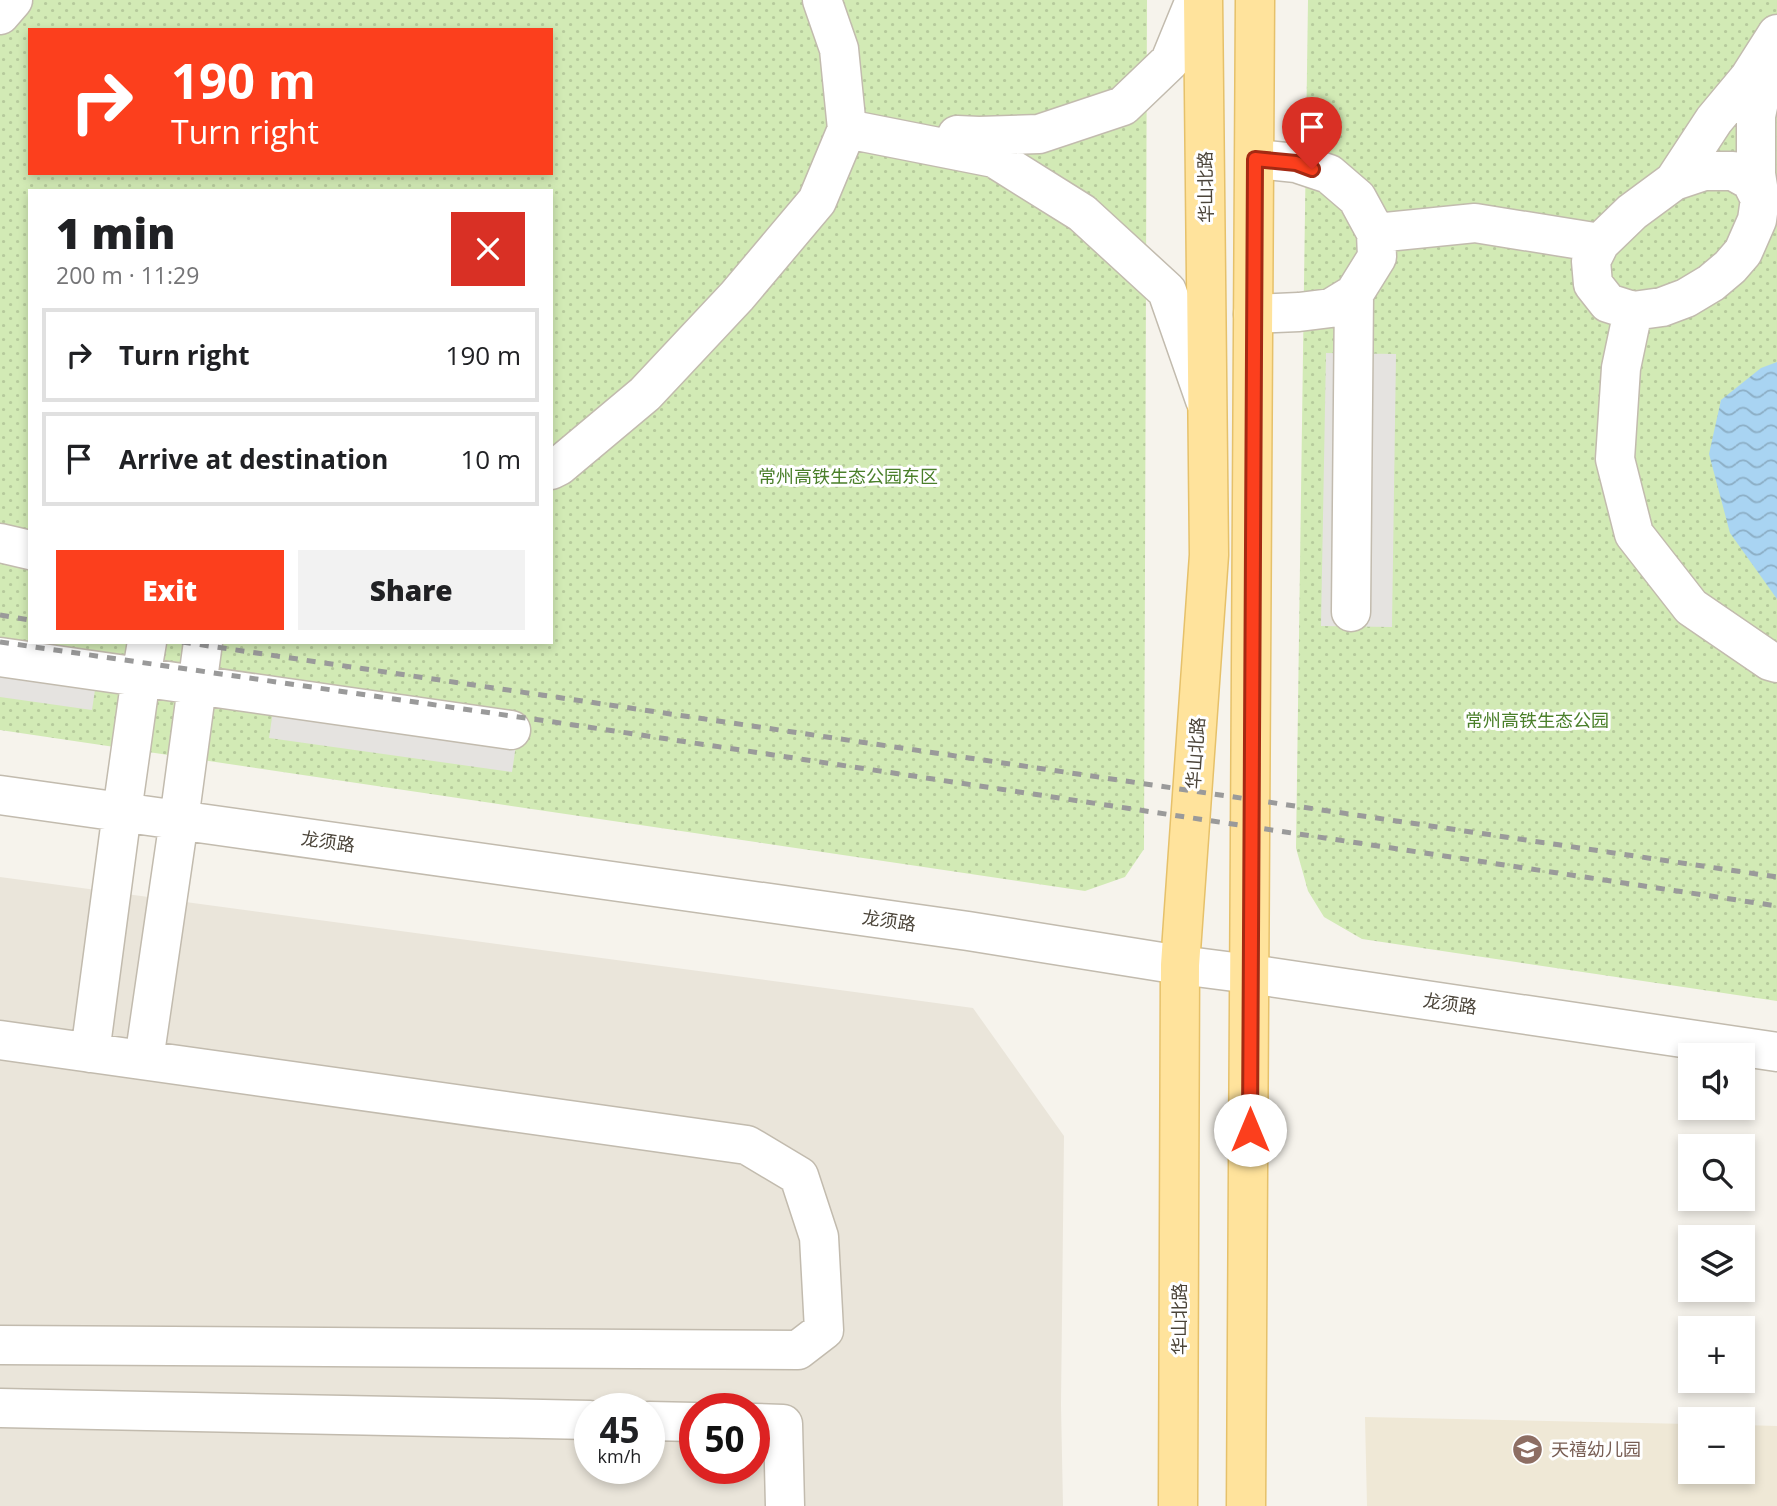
<!DOCTYPE html>
<html lang="en">
<head>
<meta charset="utf-8">
<style>
	body { margin:0; font-family:"Open Sans","Noto Sans SC",sans-serif; background:#f2f2f2; color:#202124; height:100vh; display:flex; flex-direction:column; font-size:26px; white-space:nowrap }
	* { box-sizing:border-box; margin:0 }
	p { font-size:23px; color:#757577 }
	.icon { flex:none; width:38px; height:38px; fill:none; stroke:currentColor; stroke-width:2; stroke-linecap:round; stroke-linejoin:round }
	.map { position:relative; flex:1; overflow:hidden }
	.side { position:absolute; left:28px; top:189px; width:525px; height:455px; display:flex; flex-direction:column; background:#fff; border-radius:0px; box-shadow:0 4px 10px #0003 }
	.side>* { flex:none }
	.guide { position:absolute; left:28px; top:28px; width:525px; height:147px; border-radius:0px; box-shadow:0 4px 10px #0003; background:#fc3f1d; color:#fff; overflow:hidden }
	.fabs { position:absolute; left:1678px; top:1043px; display:grid; gap:14px }
	.fabs a { display:grid; place-items:center; width:77px; height:77px; border-radius:0px; background:#fff; box-shadow:0 4px 10px #0003; font-size:35px }
	.speed { position:absolute; left:574px; top:1393px; display:flex; gap:14px; font-size:35px; font-weight:700; text-align:center }
	.speed>* { display:grid; place-content:center; width:91px; height:91px; border-radius:50%; background:#fff; box-shadow:0 4px 10px #0003; line-height:1 }
	.speed small { font-size:18px; font-weight:400 }
	.speed .limit { border:10px solid #d22; background:#fff; color:#111 }
	.pin { position:absolute; display:grid; place-items:center; width:60px; height:60px; color:#fff; margin:-72px -30px; border-radius:50% 50% 50% 0; rotate:-45deg; box-shadow:0 0 7px #0007 }
	.pin .icon { rotate:45deg }
	.me { position:absolute; width:77px; margin:-38px; rotate:0deg; stroke-linejoin:round; filter:drop-shadow(0 0 5px #0008) }
	.turn { display:flex; align-items:center; gap:24px; height:147px; padding:0 28px; font-size:32px }
	.turn .icon { width:91px; height:91px; stroke-width:2.5 }
	.turn b { display:block; font-size:49px; line-height:60px }
	.round { display:grid; place-items:center; flex:none; width:74px; height:74px; border-radius:0px; background:#f2f2f2 }
	.overview { display:flex; align-items:center; justify-content:space-between; height:119px; padding:0 28px }
	h1 { font-size:42px; font-weight:800; line-height:52px }
	.cta { display:flex; gap:14px; margin-top:auto; padding:14px 28px }
	.cta a { flex:1; height:80px; border-radius:0px; background:#fc3f1d; color:#fff; font-size:28px; font-weight:800; line-height:80px; text-align:center }
	.cta a+a { background:#f2f2f2; color:#202124 }
	ul { padding:0; list-style:none }
	li { display:flex; align-items:center; gap:21px; height:94px; margin:0 14px 10px; padding:0 14px; border:4px solid #e0e0e0; border-radius:0px }
	li div { flex:1 }
	li b { display:block; font-size:26px }
	li em { font-style:normal }
	.map>svg:first-child { display:block }
	.residential { fill:#eae5da; fill-rule:evenodd }
	.education { fill:#efe8d6 }
	.park { fill:url(#park-dots); fill-rule:evenodd }
	.parking { fill:#e5e3e0 }
	.water { fill:url(#water-waves) }
	.lines { fill:none; stroke-linecap:round; stroke-linejoin:round }
	.minor-casing { stroke:#c2bbae; stroke-width:41 }
	.major-casing { stroke:#e6c16a; stroke-width:41 }
	.minor { stroke:#fff; stroke-width:38 }
	.major { stroke:#ffe39c; stroke-width:38 }
	.rail { stroke:#9a9a9a; stroke-width:5; stroke-dasharray:9 9; stroke-linecap:butt }
	.route-casing { stroke:#a42913; stroke-width:18 }
	.route { stroke:#fc3f1d; stroke-width:12 }
	.labels { text-anchor:middle; dominant-baseline:central; stroke-width:6; stroke-linejoin:round; paint-order:stroke }
	.street-label { font-size:18px; fill:#4b4439; stroke:#fff }
	.park-label { font-size:18px; fill:#4a7f2a; stroke:#fff }
	.education-label { font-size:18px; fill:#785e54; stroke:#fff; text-anchor:start }
</style>
</head>
<body>
<div class="map">
<svg width="1777" height="1506" viewBox="0 0 1777 1506">
	<defs>
		<pattern id="park-dots" width="8" height="8" patternUnits="userSpaceOnUse" patternTransform="scale(1.75)"><rect width="8" height="8" fill="#d2eab5"/><path d="M2 2h.1M6 6h.1" fill="none" stroke="#b6ca9c" stroke-width="1.8" stroke-linecap="round"/></pattern>
		<pattern id="water-waves" width="16" height="10" patternUnits="userSpaceOnUse" patternTransform="scale(1.75)"><rect width="16" height="10" fill="#a9d4f2"/><path d="M0 5q4-4 8 0t8 0" fill="none" stroke="#8caec5"/></pattern>
	</defs>
	<rect width="100%" height="100%" fill="#f6f3ec"/>
	<path class="residential" d="M 0,877 L 973,1008 L 1064,1136 L 1061,1405 L 1063,1506 L 0,1506 ZM 590,1409 L 649,1409 L 649,1468 L 590,1468 ZM 695,1409 L 754,1409 L 754,1468 L 695,1468 Z"/>
	<path class="education" d="M 1365,1417 L 1690,1424 L 1690,1472 L 1743,1472 L 1743,1425 L 1777,1426 L 1777,1506 L 1367,1506 Z"/>
	<path class="park" d="M 0,0 L 1147,0 L 1144,849 L 1125,877 L 1085,891 L 0,730 ZM 30,30 L 551,30 L 551,173 L 30,173 ZM 30,191 L 551,191 L 551,642 L 30,642 Z
		M 1308,0 L 1777,0 L 1777,1001 L 1362,939 L 1324,917 L 1308,891 L 1296,848 Z"/>
	<path class="parking" d="M 1326,353 L 1396,354 L 1392,627 L 1321,626 Z
		M 0,649 L 99,663 L 92,710 L 0,697 Z
		M 276,690 L 519,725 L 512,772 L 269,738 Z"/>
	<path class="water" d="M 1777,362 L 1777,599 L 1730,533 L 1709,454 L 1721,400 L 1761,368 Z"/>
	<g class="lines">
		<defs>
			<path id="minor" d="M 0,15 L 13,0
				M 847,129 L 994,158 L 1082,213 L 1167,291 L 1205,400
				M 957,135 L 979,136 L 1039,134 L 1123,106 L 1170,61 L 1195,0
				M 1704,171 L 1733,171 L 1751,181 L 1760,199 L 1757,220 L 1743,252 L 1730,267 L 1711,283 L 1686,298 L 1662,307 L 1633,311 L 1608,303 L 1593,284 L 1591,261 L 1600,243 L 1632,212 L 1674,181 Z
				M 1674,181 L 1714,120 L 1749,78 L 1777,34
				M 1760,199 L 1756,174 L 1756,116 L 1768,58
				M 1376,233 L 1475,223 L 1600,243
				M 1633,311 L 1621,368 L 1615,459 L 1634,534 L 1691,607 L 1770,661 L 1777,663
				M 1253,314 L 1299,312 L 1331,308 L 1354,294 L 1377,257 L 1376,233 L 1357,198 L 1329,174 L 1296,163 L 1255,159
				M 551,470 L 559,466 L 645,394 L 737,296 L 817,201 L 847,129 L 839,49 L 822,0
				M 0,543 L 30,550
				M 1351,612 L 1354,294
				M 0,657 L 511,730
				M 0,795 L 968,931 L 1180,965 L 1250,974 L 1777,1052
				M 0,1040 L 747,1145 L 799,1176 L 819,1237 L 824,1330 L 798,1350 L 0,1345
				M 90,1053 L 122,812 L 141,677 L 147,642
				M 144,1060 L 179,820 L 203,642
				M 0,1408 L 590,1420
				M 649,1421 L 695,1422
				M 754,1423 L 783,1424 L 785,1506"/>
			<path id="major" d="M 1178,1506 L 1180,965 L 1209,555 L 1203,0
				M 1246,1506 L 1255,0"/>
		</defs>
		<use href="#minor" class="minor-casing"/>
		<use href="#major" class="major-casing"/>
		<use href="#minor" class="minor"/>
		<use href="#major" class="major"/>
		<path class="rail" d="M 0,615 L 30,620
			M 0,642 L 581,726 L 1777,906
			M 182,642 L 1777,877"/>
	</g>
	<g class="lines">
		<defs>
			<path id="route" d="M 1250,1130 L 1255,159 L 1296,163 L 1312,169"/>
		</defs>
		<use href="#route" class="route-casing"/>
		<use href="#route" class="route"/>
	</g>
	<defs>
		<symbol id="school-disc" viewBox="-11 -11 22 22"><circle r="9.5" fill="#8d6e63" stroke="#fff"/><path d="M0-5L7-2L0 1L-7-2ZM-4 1L0 2.5L4 1V4Q0 6-4 4Z" fill="#fff"/></symbol>
	</defs>
	<g fill-rule="evenodd">
		<use href="#school-disc" x="1510" y="1432" width="35" height="35"/>
	</g>
	<g class="labels">
		<g class="street-label">
			<text transform="translate(1205 187) rotate(-91)">华山北路</text>
			<text transform="translate(1195 753) rotate(-86)">华山北路</text>
			<text transform="translate(328 841) rotate(8)">龙须路</text>
			<text transform="translate(889 920) rotate(8)">龙须路</text>
			<text transform="translate(1450 1003) rotate(8)">龙须路</text>
			<text transform="translate(1179 1319) rotate(-90)">华山北路</text>
		</g>
		<g class="park-label">
			<text x="848" y="476">常州高铁生态公园东区</text>
			<text x="1537" y="720">常州高铁生态公园</text>
		</g>
		<g class="education-label">
			<text x="1551" y="1449">天禧幼儿园</text>
		</g>
	</g>
</svg>
<div class="fabs">
<a><svg class="icon" aria-label="sound" viewBox="0 0 24 24"><path d="M4 9h4l5-4v14l-5-4H4zM17 9q2 3 0 6"/></svg></a>
<a><svg class="icon" aria-label="search" viewBox="0 0 24 24"><circle cx="10" cy="10" r="6"/><path d="M15 15l6 6"/></svg></a>
<a><svg class="icon" aria-label="layers" viewBox="0 0 24 24"><path d="M12 4l9 5-9 5-9-5zM3 14l9 5 9-5"/></svg></a>
<a>+</a>
<a>−</a>
</div>
<div class="speed"><div>45<small>km/h</small></div><div class="limit">50</div></div>
<div class="pin" style="left:1312px;top:169px;background:#d93025"><svg class="icon" aria-label="arrive" viewBox="0 0 24 24"><path d="M6 21V4h12l-3 4 3 4H6"/></svg></div>
<svg class="me" style="left:1250px;top:1130px" viewBox="-20 -20 40 40"><circle r="19" fill="#fff"/><path d="M0-13L10 11 0 6-10 11z" fill="#fc3f1d"/></svg>
<div class="guide">
<div class="turn"><svg class="icon" aria-label="right" viewBox="0 0 24 24"><path d="M7 20v-9h11M14 6l5 5-5 5"/></svg><div><b>190 m</b>Turn right</div></div>
</div>
<section class="side">
<div class="overview"><div><h1>1 min</h1><p>200 m · 11:29</p></div><a class="round" style="background:#d93025;color:#fff"><svg class="icon" aria-label="close" viewBox="0 0 24 24"><path d="M6 6l12 12M18 6L6 18"/></svg></a></div>
<ul>
<li><svg class="icon" aria-label="right" viewBox="0 0 24 24"><path d="M7 20v-9h11M14 6l5 5-5 5"/></svg><div><b>Turn right</b></div><em>190 m</em></li>
<li><svg class="icon" aria-label="arrive" viewBox="0 0 24 24"><path d="M6 21V4h12l-3 4 3 4H6"/></svg><div><b>Arrive at destination</b></div><em>10 m</em></li>
</ul>
<div class="cta"><a>Exit</a><a>Share</a></div>
</section>
</div>
</body>
</html>
